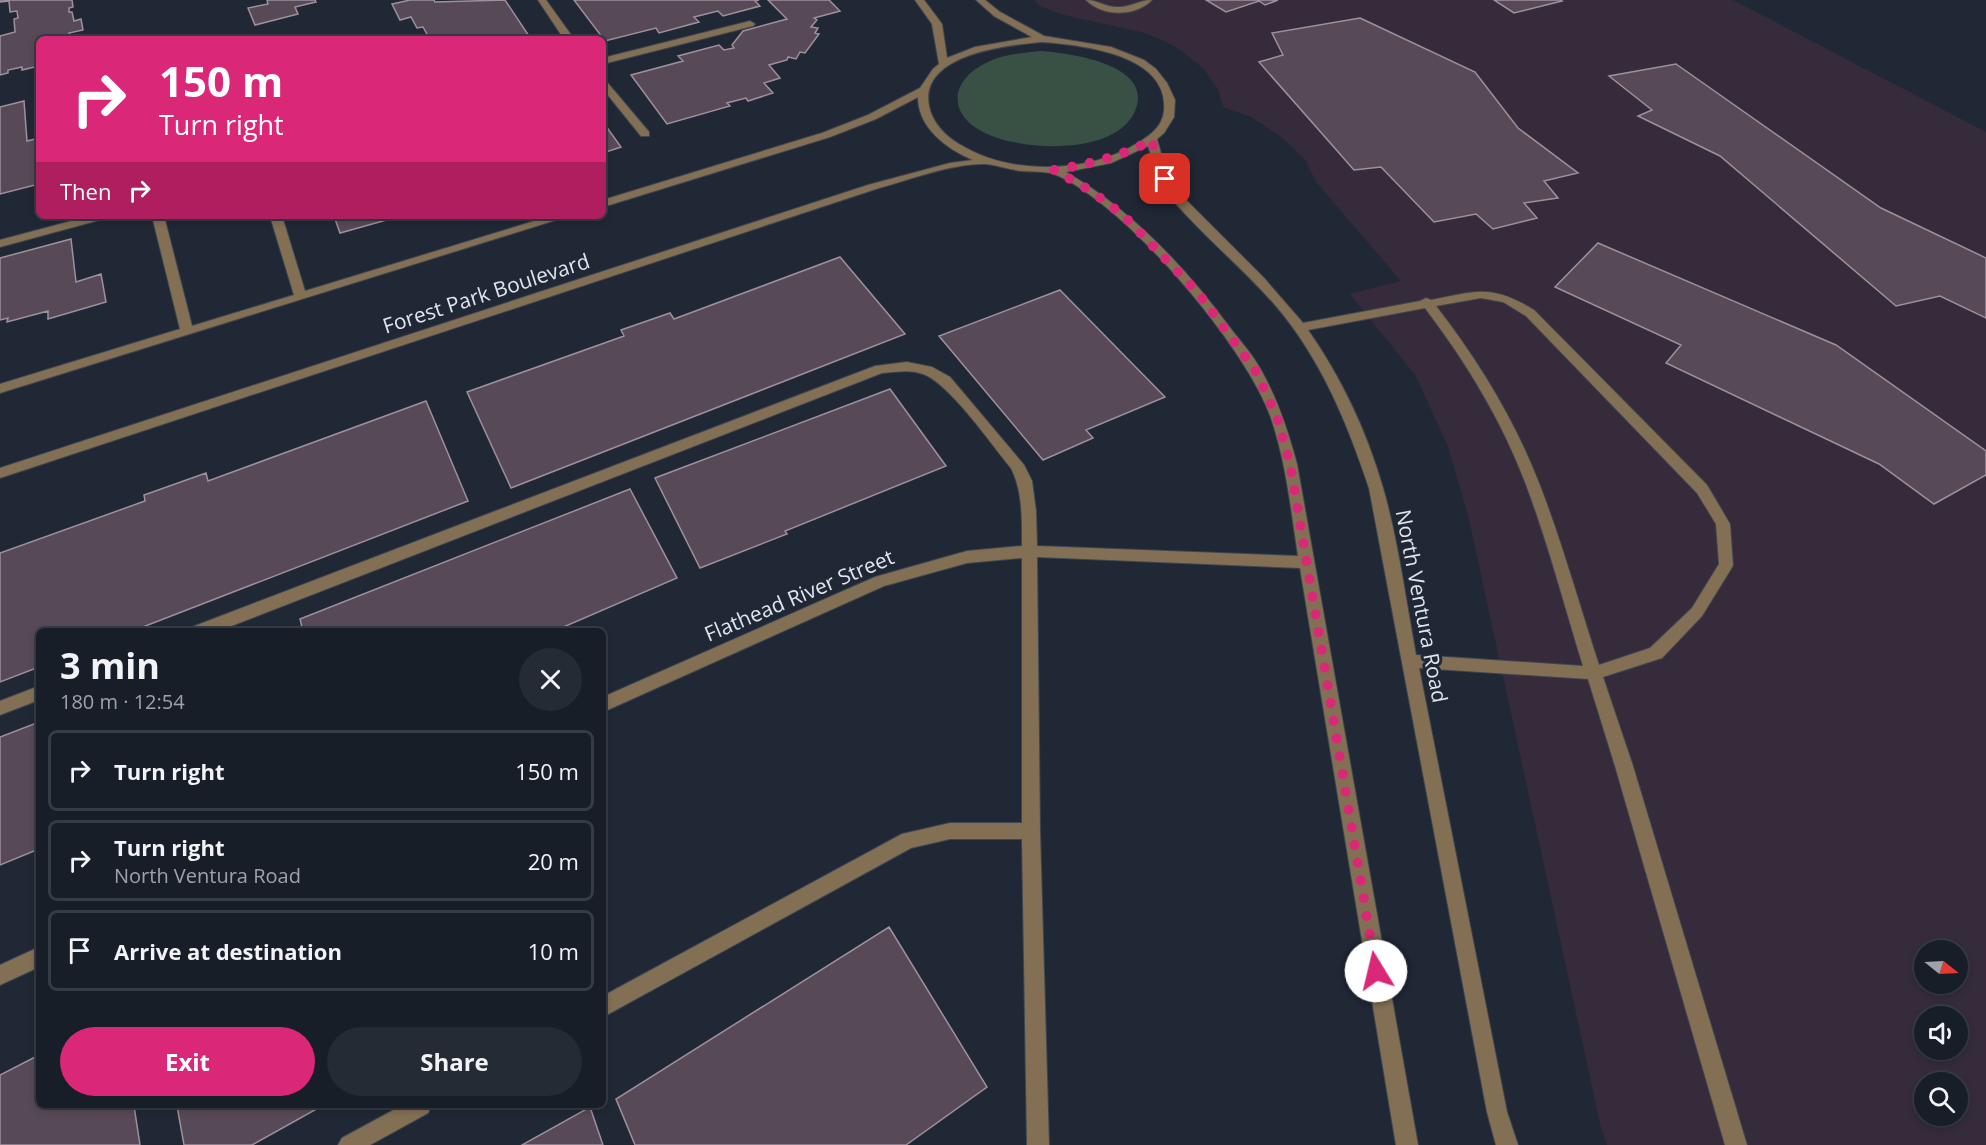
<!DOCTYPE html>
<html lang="en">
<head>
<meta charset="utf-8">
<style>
	body { margin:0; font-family:"Open Sans",sans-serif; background:#252b34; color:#f1f3f6; height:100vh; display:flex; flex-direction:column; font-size:22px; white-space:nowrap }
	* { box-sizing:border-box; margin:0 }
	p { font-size:20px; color:#9fa2a8 }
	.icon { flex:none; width:33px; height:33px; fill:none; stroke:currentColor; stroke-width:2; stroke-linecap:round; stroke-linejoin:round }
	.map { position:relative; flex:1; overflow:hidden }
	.drawer { position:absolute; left:36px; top:628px; width:570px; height:480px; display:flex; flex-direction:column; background:#181e28; border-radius:9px; box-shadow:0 3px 9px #0003,0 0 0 2px #363c45 }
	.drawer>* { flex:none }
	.hud { position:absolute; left:36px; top:36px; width:570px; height:183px; border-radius:9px; box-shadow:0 3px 9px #0003,0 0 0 2px #363c45; background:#db2777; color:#fff; overflow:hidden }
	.needle { width:39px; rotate:108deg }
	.tools { position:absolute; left:1914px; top:940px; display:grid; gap:12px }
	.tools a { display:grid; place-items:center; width:54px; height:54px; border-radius:50%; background:#181e28; box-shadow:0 3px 9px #0003,0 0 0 2px #363c45; font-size:30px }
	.pin { position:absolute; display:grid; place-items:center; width:51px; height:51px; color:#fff; margin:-26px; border-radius:12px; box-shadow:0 3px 9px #0006 }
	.me { position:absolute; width:66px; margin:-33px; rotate:351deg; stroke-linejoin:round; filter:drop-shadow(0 0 4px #0008) }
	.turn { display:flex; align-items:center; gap:21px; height:126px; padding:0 24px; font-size:27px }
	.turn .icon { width:78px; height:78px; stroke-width:2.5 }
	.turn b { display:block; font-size:42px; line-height:51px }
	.then { display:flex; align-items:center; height:57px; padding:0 24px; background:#0003; gap:12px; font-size:22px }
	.round { display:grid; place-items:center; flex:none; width:63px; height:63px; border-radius:32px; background:#252b34 }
	.summary { display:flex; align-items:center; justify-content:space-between; height:102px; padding:0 24px }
	h1 { font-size:36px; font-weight:700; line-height:45px }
	.primary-button { display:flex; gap:12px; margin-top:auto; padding:12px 24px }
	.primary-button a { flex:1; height:69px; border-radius:36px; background:#db2777; color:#fff; font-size:24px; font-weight:700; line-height:69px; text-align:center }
	.primary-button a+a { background:#252b34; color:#f1f3f6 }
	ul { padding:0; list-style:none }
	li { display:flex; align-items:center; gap:18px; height:81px; margin:0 12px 9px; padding:0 12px; border:3px solid #363c45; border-radius:9px }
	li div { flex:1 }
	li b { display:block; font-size:22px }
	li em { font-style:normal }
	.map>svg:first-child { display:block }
	.education { fill:#352b3a; fill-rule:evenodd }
	.green { fill:#395145 }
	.building { fill:#574a56; stroke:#9f909e; stroke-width:1.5 }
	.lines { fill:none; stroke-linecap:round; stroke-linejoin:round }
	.minor-casing { stroke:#3f4653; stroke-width:2 }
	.minor { fill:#837054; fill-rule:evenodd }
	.route { stroke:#db2777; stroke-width:10; stroke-dasharray:0 18 }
	.labels { text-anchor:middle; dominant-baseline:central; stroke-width:6; stroke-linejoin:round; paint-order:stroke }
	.street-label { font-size:21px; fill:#e0e5ee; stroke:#202835 }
</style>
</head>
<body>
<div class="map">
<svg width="1986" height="1145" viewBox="0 0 1986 1145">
	<rect width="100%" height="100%" fill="#202835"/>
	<path class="education" d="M 1034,0 L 1733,0 L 1986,132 L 1986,1145 L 1607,1145 L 1601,1128 L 1468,515 L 1448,447 L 1416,376 L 1350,294 L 1401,281 L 1316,182 L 1306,161 L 1284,139 L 1251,117 L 1223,107 L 1218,89 L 1204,69 L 1175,46 L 1145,33 L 1060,14 L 1040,6 ZM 1924,951 L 1958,951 L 1958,984 L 1924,984 ZM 1924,1017 L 1958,1017 L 1958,1050 L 1924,1050 ZM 1924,1083 L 1958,1083 L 1958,1116 L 1924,1116 Z"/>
	<path class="green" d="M 1041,51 C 1067,53 1148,63 1137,105 C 1124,157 1020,152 983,132 C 945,112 952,78 988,62 C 1004,54 1023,53 1041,51 Z"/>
	<path class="building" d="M 0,0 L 72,0 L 73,7 L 69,8 L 69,12 L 72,12 L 74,21 L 81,19 L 83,30 L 69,33 L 70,39 L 39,39 L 39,66 L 22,70 L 22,67 L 8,70 L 8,73 L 0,75 L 0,36 L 15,32 L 14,19 L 18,18 L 17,11 L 10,12 L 9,1 L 0,2 Z
		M 267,0 L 315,0 L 316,2 L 295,7 L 298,14 L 255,25 L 248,8 L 268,4 Z
		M 410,0 L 434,0 L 435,2 L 505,0 L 531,39 L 425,39 L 429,38 L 423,27 L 417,28 L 411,17 L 400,20 L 392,4 Z
		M 574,0 L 759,0 L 755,1 L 760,6 L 723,16 L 718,11 L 694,17 L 699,22 L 659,33 L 656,28 L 605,41 Z
		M 768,0 L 829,0 L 840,11 L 814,18 L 817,20 L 811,27 L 818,28 L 815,33 L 819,34 L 805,53 L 800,52 L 796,59 L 788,57 L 787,60 L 769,65 L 780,78 L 764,83 L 773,93 L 748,101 L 746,98 L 727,103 L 730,106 L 667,124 L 631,75 L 683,61 L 678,56 L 719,45 L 724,50 L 734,48 L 732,45 L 743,31 L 787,19 Z
		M 1206,0 L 1278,0 L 1265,5 L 1259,1 L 1226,12 Z
		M 1494,0 L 1560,0 L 1562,1 L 1514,13 Z
		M 1360,18 L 1475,72 L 1518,128 L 1578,173 L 1544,181 L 1558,198 L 1524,203 L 1537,218 L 1493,229 L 1476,214 L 1434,222 L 1381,167 L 1354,170 L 1259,62 L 1283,55 L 1272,33 Z
		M 1676,64 L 1881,208 L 1986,258 L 1986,318 L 1940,296 L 1896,306 L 1720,156 L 1638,116 L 1652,110 L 1609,76 Z
		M 24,101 L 27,141 L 39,138 L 39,184 L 0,194 L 0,107 Z
		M 603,122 L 621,147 L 603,153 Z
		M 334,216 L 388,216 L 390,219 L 340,233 Z
		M 71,239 L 76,282 L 101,274 L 106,302 L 48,319 L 48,311 L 7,322 L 8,318 L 0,320 L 0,258 Z
		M 1598,243 L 1836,345 L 1986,451 L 1986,475 L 1934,504 L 1879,464 L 1666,363 L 1681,345 L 1555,287 Z
		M 840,257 L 905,334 L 511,488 L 467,392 L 624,336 L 621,330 L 670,313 L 674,319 Z
		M 1060,290 L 1165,397 L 1086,430 L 1093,438 L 1043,460 L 939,336 Z
		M 890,389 L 946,466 L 785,531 L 787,534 L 700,568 L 655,478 Z
		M 426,401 L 468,501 L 130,632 L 39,632 L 39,667 L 0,682 L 0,553 L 145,501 L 144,495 L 206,473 L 208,481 Z
		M 630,489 L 677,578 L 552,632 L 303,632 L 300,619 Z
		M 39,722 L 39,849 L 0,865 L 0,737 Z
		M 889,927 L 987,1087 L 906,1145 L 635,1145 L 616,1099 Z
		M 39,1055 L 39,1106 L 134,1106 L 140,1145 L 0,1145 L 0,1075 Z
		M 177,1106 L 322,1106 L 252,1145 L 184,1145 Z
		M 590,1107 L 603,1145 L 522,1145 Z"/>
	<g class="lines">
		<defs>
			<path id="minor" d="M 538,0 L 546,0 L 574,39 L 564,39 Z
				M 915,0 L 924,0 L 942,24 L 947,58 L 975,47 L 1032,37 L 994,16 L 976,0 L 985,0 L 1000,12 L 1044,36 L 1111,47 L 1144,60 L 1156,69 L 1167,83 L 1175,100 L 1174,117 L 1164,133 L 1157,139 L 1167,174 L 1179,193 L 1264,278 L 1303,323 L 1420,301 L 1426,298 L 1431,300 C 1478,291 1491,284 1534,310 L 1707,485 L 1730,524 L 1733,565 L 1731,569 L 1702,616 L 1662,658 L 1603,677 L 1633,766 L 1747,1145 L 1725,1145 L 1615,766 L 1588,679 L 1419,668 L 1507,1112 L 1518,1145 L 1496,1145 L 1487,1112 L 1369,488 C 1347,422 1321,359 1276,306 C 1243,268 1203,236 1171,198 L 1159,179 L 1148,146 L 1111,163 L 1066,172 C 1132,210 1186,268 1231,329 C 1241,342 1253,355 1261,370 C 1278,400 1288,431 1297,464 L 1418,1145 L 1396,1145 L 1300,568 L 1037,557 L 1040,831 L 1049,1145 L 1027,1145 L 1022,839 L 950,839 L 911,848 L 603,1017 L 603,996 L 902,834 L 950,823 L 1022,823 L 1022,558 L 967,563 L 884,586 L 603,712 L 603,697 L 875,577 L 967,551 L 1022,546 C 1022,519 1023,492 1011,468 C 992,445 949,383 923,374 C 910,369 896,372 882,373 L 216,632 L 190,632 L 192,627 L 875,366 L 907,362 L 932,367 L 950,377 L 1024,465 L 1032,481 L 1036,511 L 1037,546 L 1298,556 C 1291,510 1286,462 1271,418 C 1246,346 1124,202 1054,174 C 1045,171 1032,172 1022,171 C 1010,170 998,165 986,164 C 952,163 909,180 876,189 L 0,478 L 0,468 L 868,185 L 950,163 L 973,160 C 947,149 918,128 918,97 L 876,119 L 830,137 L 603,207 L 603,200 L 822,133 L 868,115 L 920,88 L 933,69 L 939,64 L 932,24 ZM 1042,42 C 1081,45 1169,54 1164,110 C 1163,129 1145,139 1129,148 C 1079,174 1007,174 959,144 C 945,136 932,122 929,106 C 919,54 1008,45 1042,42 ZM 1481,298 L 1503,302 L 1526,316 L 1697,493 L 1716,524 L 1719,564 L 1692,608 L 1650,648 L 1599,665 C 1579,604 1562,542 1539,483 C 1514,419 1478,360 1436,306 ZM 1425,308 C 1466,362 1501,419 1525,482 C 1548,542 1564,605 1583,666 L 1416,655 C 1406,601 1398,540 1383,488 C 1367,432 1341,377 1308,330 Z
				M 1086,0 C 1098,0 1106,8 1119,7 C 1131,7 1140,0 1152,0 C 1135,17 1103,17 1086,0 Z
				M 750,21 L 755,24 L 753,26 L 603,64 L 603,58 Z
				M 603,80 L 606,81 L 649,132 L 649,136 L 641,136 L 603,89 Z
				M 90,216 L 109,216 L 107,218 L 0,247 L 0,240 Z
				M 152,216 L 164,216 L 192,326 L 294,295 L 270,216 L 282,216 L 305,291 L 551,216 L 569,216 L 0,393 L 0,384 L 180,329 Z
				M 39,686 L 39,700 L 0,715 L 0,701 Z
				M 39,947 L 39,967 L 0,985 L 0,965 Z
				M 401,1106 L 431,1106 L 428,1113 L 370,1145 L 338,1145 L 342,1138 Z"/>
		</defs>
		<use href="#minor" class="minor-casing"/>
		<use href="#minor" class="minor"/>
	</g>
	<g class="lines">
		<path class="route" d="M 1165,179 L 1156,159 L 1152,140 C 1120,157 1089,164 1054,170 L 1091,191 L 1124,216 L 1198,293 L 1255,370 L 1277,417 L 1290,464 L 1376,971"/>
	</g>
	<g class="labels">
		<g class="street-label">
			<text transform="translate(486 293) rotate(-18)">Forest Park Boulevard</text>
			<text transform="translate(799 595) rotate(-23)">Flathead River Street</text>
			<text transform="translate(1422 606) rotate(79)">North Ventura Road</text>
		</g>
	</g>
</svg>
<div class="tools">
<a><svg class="needle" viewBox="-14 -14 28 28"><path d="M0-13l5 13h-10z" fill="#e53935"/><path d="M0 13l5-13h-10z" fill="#9fa2a8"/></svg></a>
<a><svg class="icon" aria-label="sound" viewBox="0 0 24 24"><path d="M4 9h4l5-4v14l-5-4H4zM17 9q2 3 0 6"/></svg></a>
<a><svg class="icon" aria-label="search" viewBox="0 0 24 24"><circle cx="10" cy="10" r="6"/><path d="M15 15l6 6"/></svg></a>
</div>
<div class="pin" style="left:1165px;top:179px;background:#d93025"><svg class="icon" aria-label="arrive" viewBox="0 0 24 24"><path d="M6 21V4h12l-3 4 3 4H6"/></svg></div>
<svg class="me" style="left:1376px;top:971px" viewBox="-20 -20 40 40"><circle r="19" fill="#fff"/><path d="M0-13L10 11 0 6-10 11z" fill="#db2777"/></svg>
<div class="hud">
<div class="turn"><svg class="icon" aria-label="right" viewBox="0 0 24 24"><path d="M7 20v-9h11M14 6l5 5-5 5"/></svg><div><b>150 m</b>Turn right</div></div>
<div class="then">Then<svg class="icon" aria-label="right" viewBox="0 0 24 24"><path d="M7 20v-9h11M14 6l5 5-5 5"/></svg></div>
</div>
<section class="drawer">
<div class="summary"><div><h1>3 min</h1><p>180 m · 12:54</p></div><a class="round"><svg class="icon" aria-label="close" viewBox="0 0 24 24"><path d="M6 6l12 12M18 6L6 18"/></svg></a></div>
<ul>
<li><svg class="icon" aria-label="right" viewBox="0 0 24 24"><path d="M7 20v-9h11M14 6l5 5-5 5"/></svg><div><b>Turn right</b></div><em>150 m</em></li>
<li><svg class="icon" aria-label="right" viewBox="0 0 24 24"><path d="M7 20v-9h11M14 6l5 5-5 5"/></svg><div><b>Turn right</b><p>North Ventura Road</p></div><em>20 m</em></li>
<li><svg class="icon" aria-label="arrive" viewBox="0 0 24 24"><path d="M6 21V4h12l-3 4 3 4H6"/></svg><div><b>Arrive at destination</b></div><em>10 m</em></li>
</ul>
<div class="primary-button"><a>Exit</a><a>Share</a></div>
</section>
</div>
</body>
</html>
